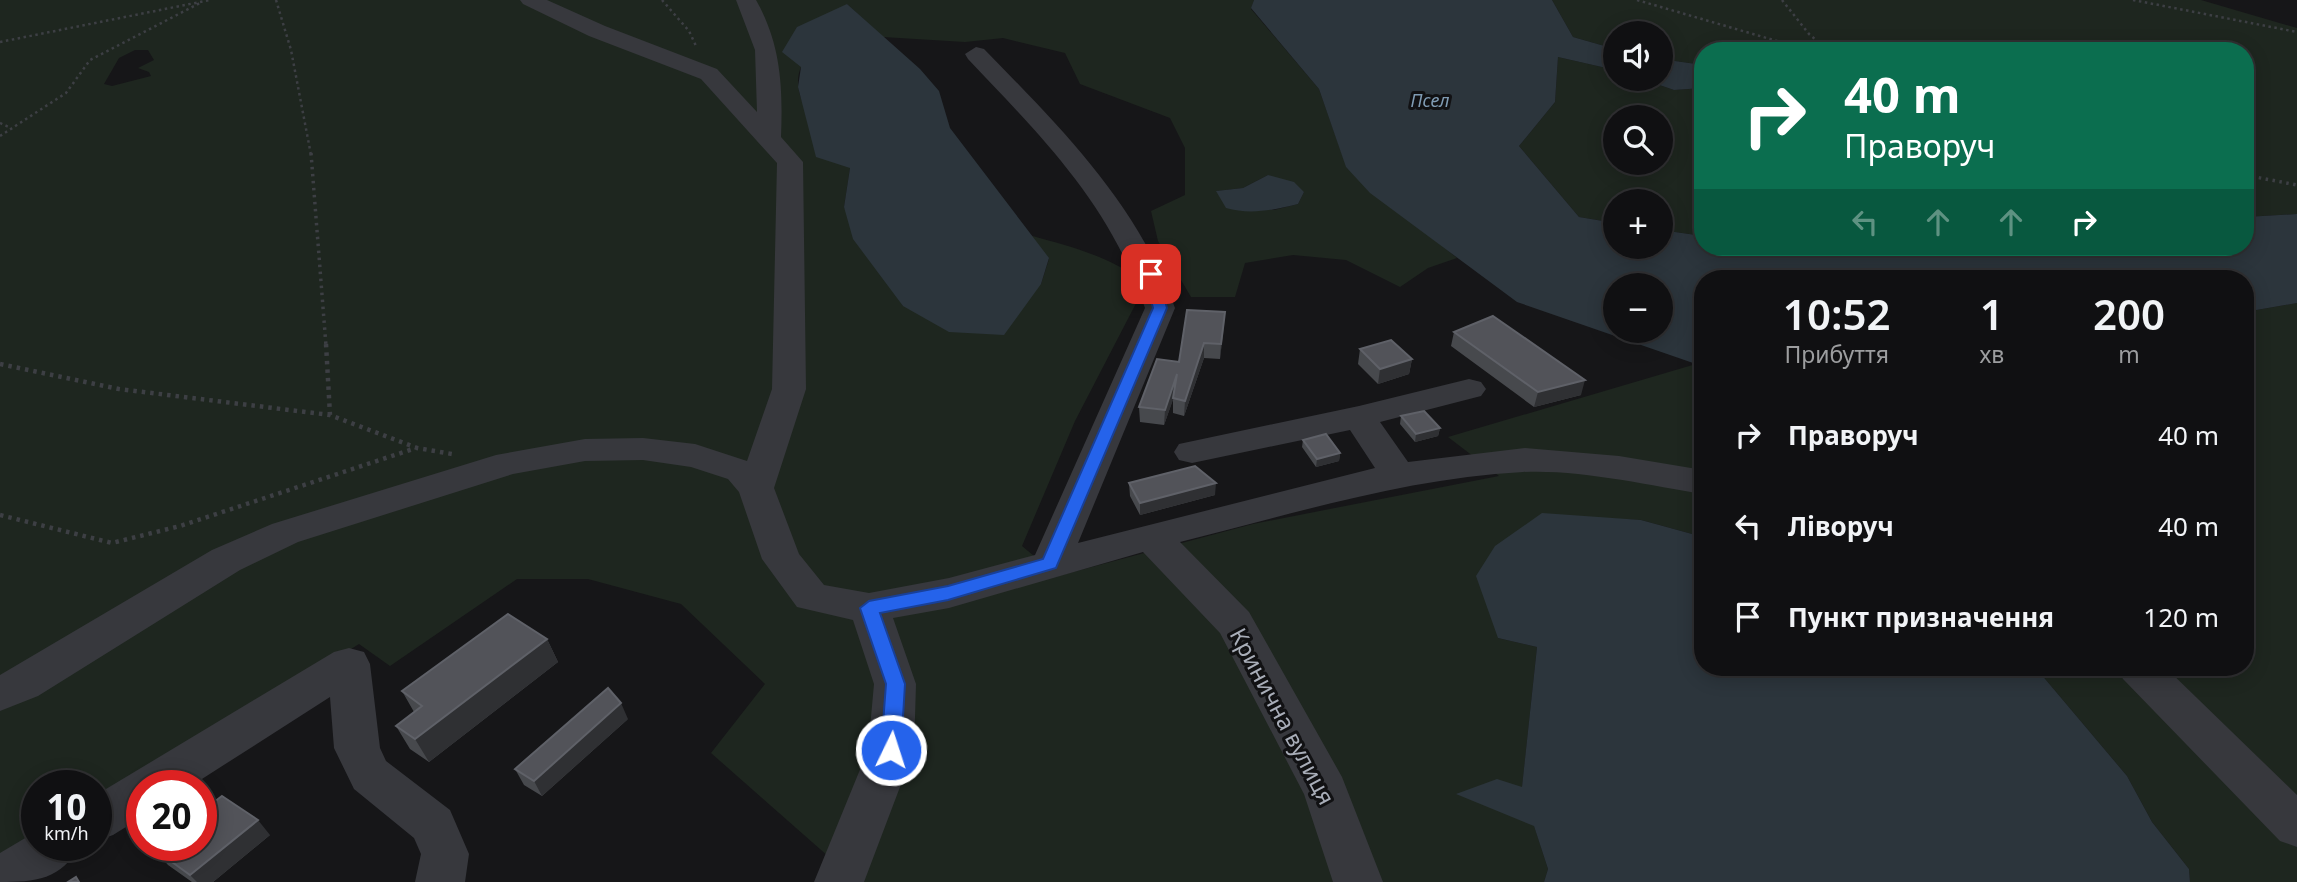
<!DOCTYPE html>
<html lang="uk">
<head>
<meta charset="utf-8">
<style>
	body { margin:0; font-family:"Noto Sans",sans-serif; background:#19191b; color:#f1f3f6; height:100vh; display:flex; flex-direction:column; font-size:26px; white-space:nowrap }
	* { box-sizing:border-box; margin:0 }
	p { font-size:23px; color:#9c9d9f }
	.icon { flex:none; width:38px; height:38px; fill:none; stroke:currentColor; stroke-width:2; stroke-linecap:round; stroke-linejoin:round }
	.map { position:relative; flex:1; overflow:hidden }
	.details { position:absolute; left:1694px; top:270px; width:560px; height:406px; display:flex; flex-direction:column; background:#101012; border-radius:28px; box-shadow:0 4px 18px #0003,0 0 0 2px #303032 }
	.details>* { flex:none }
	.guide { position:absolute; left:1694px; top:42px; width:560px; height:214px; border-radius:28px; box-shadow:0 4px 18px #0003,0 0 0 2px #303032; background:#0b6e4f; color:#fff; overflow:hidden }
	.fabs { position:absolute; left:1603px; top:21px; display:grid; gap:14px }
	.fabs a { display:grid; place-items:center; width:70px; height:70px; border-radius:50%; background:#101012; box-shadow:0 4px 18px #0003,0 0 0 2px #303032; font-size:35px }
	.speed { position:absolute; left:21px; top:770px; display:flex; gap:14px; font-size:35px; font-weight:700; text-align:center }
	.speed>* { display:grid; place-content:center; width:91px; height:91px; border-radius:50%; background:#101012; box-shadow:0 4px 18px #0003,0 0 0 2px #303032; line-height:1 }
	.speed small { font-size:18px; font-weight:400 }
	.speed .limit { border:10px solid #d22; background:#fff; color:#111 }
	.pin { position:absolute; display:grid; place-items:center; width:60px; height:60px; color:#fff; margin:-30px; border-radius:14px; box-shadow:0 4px 10px #0006 }
	.me { position:absolute; width:77px; margin:-38px; rotate:4deg; stroke-linejoin:round; filter:drop-shadow(0 0 5px #0008) }
	.turn { display:flex; align-items:center; gap:24px; height:147px; padding:0 35px; font-size:32px }
	.turn .icon { width:91px; height:91px; stroke-width:2.5 }
	.turn b { display:block; font-size:49px; line-height:60px }
	.lanes { display:flex; align-items:center; height:66px; padding:0 35px; background:#0003; justify-content:center; gap:35px; direction:ltr }
	.lanes .off { opacity:.35 }
	.eta { display:flex; justify-content:space-evenly; align-items:center; height:119px; text-align:center }
	.eta b { font-size:42px; font-weight:600; line-height:49px }
	ul { padding:0; list-style:none }
	li { display:flex; align-items:center; gap:21px; height:91px; padding:0 35px }
	li div { flex:1 }
	li b { display:block; font-size:26px }
	li em { font-style:normal }
	.map>svg:first-child { display:block }
	.green { fill:#1e261f; fill-rule:evenodd }
	.water { fill:#2c353c; fill-rule:evenodd }
	.lines { fill:none; stroke-linecap:round; stroke-linejoin:round }
	.path-far2 { stroke:#3d3f44; stroke-width:2.5; stroke-dasharray:2.5 3.5; stroke-linecap:butt }
	.path-far1 { stroke:#3d3f44; stroke-width:3.5; stroke-dasharray:2.5 4.5; stroke-linecap:butt }
	.path { stroke:#3d3f44; stroke-width:4.5; stroke-dasharray:3.5 5; stroke-linecap:butt }
	.minor { fill:#37383d; fill-rule:evenodd }
	.wall { fill:#47494d }
	.shaded-wall { fill:#2f3033 }
	.building { fill:#525359; stroke:#5f6168; stroke-width:2 }
	.route { fill:#2563eb; stroke:#184099; stroke-width:2 }
	.labels { text-anchor:middle; dominant-baseline:central; stroke-width:6; stroke-linejoin:round; paint-order:stroke }
	.far-water-label { font-size:18px; font-style:italic; fill:#7f9bb3; stroke:#111113 }
	.near-street-label { font-size:23px; fill:#a8adb8; stroke:#111113 }
</style>
</head>
<body>
<div class="map">
<svg width="2297" height="882" viewBox="0 0 2297 882">
	<rect width="100%" height="100%" fill="#161618"/>
	<path class="green" d="M 0,0 L 1254,0 L 1251,9 L 1319,89 L 1347,168 L 1457,258 L 1428,268 L 1400,287 L 1346,260 L 1293,255 L 1245,263 L 1235,297 L 1191,297 L 1158,241 L 1151,211 L 1185,195 L 1185,148 L 1170,118 L 1080,84 L 1065,53 L 1003,38 L 965,42 L 883,37 L 847,4 C 832,24 814,44 802,65 C 784,100 831,142 850,168 L 844,207 L 903,306 L 1041,284 L 1049,259 L 1029,235 C 1072,247 1110,256 1146,284 L 1075,421 L 1022,546 L 1058,576 L 1253,524 L 1499,476 L 1448,437 L 1696,364 L 1703,366 L 1703,537 L 1641,520 L 1596,518 L 1498,638 L 1537,647 L 1522,788 L 1548,869 L 1544,882 L 851,882 L 829,857 L 711,753 L 765,684 L 681,604 L 588,579 L 517,579 L 390,666 L 359,644 L 96,808 L 96,786 L 37,786 L 37,845 L 0,869 ZM 135,50 L 148,50 L 154,60 L 138,68 L 149,72 L 151,76 L 112,86 L 104,84 L 119,58 ZM 1268,175 L 1304,192 L 1298,204 L 1274,210 L 1217,191 L 1243,188 Z
		M 1552,0 L 2201,0 L 2297,28 L 2297,214 L 2245,217 L 2245,51 L 1703,51 L 1703,65 L 1661,59 L 1661,33 L 1615,33 L 1615,49 L 1573,37 Z
		M 1558,57 L 1615,70 L 1615,79 L 1642,79 L 1674,90 L 1703,88 L 1703,236 L 1661,230 L 1661,201 L 1615,201 L 1615,223 L 1579,217 L 1519,146 L 1555,102 ZM 1615,117 L 1661,117 L 1661,163 L 1615,163 Z
		M 2297,303 L 2297,882 L 2190,882 L 2189,869 L 2152,822 L 2127,776 L 2035,667 L 2245,667 L 2245,312 Z"/>
	<path class="water" d="M 1254,0 L 1552,0 L 1573,37 L 1615,49 L 1615,70 L 1558,57 L 1555,102 L 1519,146 L 1579,217 L 1615,223 L 1615,247 L 1661,247 L 1661,230 L 1703,236 L 1703,247 L 2245,247 L 2245,217 L 2297,214 L 2297,303 L 2245,312 L 2245,278 L 1703,278 L 1703,366 L 1696,364 L 1517,302 L 1370,193 L 1346,167 L 1319,89 L 1251,8 ZM 1615,285 L 1661,285 L 1661,331 L 1615,331 Z
		M 847,4 L 920,69 L 939,91 L 950,128 L 1049,258 L 1041,284 L 1004,335 L 949,332 L 903,306 L 853,239 L 844,207 L 850,168 L 816,157 L 798,87 L 801,67 L 782,52 L 797,27 Z
		M 1661,59 L 1703,65 L 1703,88 L 1674,90 L 1642,79 L 1661,79 Z
		M 1268,175 L 1294,182 L 1304,192 L 1298,204 C 1274,210 1250,215 1226,208 L 1216,191 L 1243,188 Z
		M 1542,513 L 1641,520 L 1703,537 L 1703,667 L 2035,667 L 2127,776 L 2152,822 L 2189,869 L 2190,882 L 1544,882 L 1548,869 L 1534,826 L 1456,794 L 1497,779 L 1522,787 L 1537,647 L 1498,638 L 1476,576 L 1495,546 Z"/>
	<g class="lines">
		<path class="path-far2" d="M 276,0 L 291,50 L 311,155
			M 662,0 L 689,31 L 697,48
			M 1637,0 L 1811,51
			M 1782,0 L 1809,34 L 1829,51
			M 2133,0 L 2297,32
			M 0,42 L 210,0
			M 0,123 L 11,128
			M 0,136 L 66,93 L 90,60 L 200,3"/>
		<path class="path-far1" d="M 311,153 L 326,346
			M 2245,175 L 2297,185"/>
		<path class="path" d="M 326,344 L 330,415
			M 0,364 L 119,389 L 330,415 L 417,448 L 452,454
			M 0,515 L 112,543 L 180,526 L 416,448"/>
		<path class="minor" d="M 520,0 L 547,0 L 605,26 L 717,69 L 757,112 L 755,50 L 736,0 L 756,0 C 781,44 783,87 781,137 L 803,162 L 806,389 L 774,488 L 799,554 L 824,585 L 869,593 L 949,578 L 1035,555 L 1145,308 C 1110,204 1042,137 968,59 L 965,54 L 976,47 L 984,49 C 1061,128 1137,203 1175,308 L 1078,543 L 1375,468 L 1350,430 L 1192,463 L 1179,460 L 1174,452 L 1179,444 L 1359,406 L 1469,379 L 1481,382 L 1486,389 L 1481,396 L 1380,422 L 1408,462 L 1525,448 L 1619,456 L 1703,470 L 1703,494 C 1649,485 1577,469 1523,472 C 1406,478 1293,514 1180,542 L 1249,612 L 1342,777 L 1383,882 L 1333,882 L 1304,794 L 1220,633 L 1143,552 L 949,608 L 893,618 L 916,684 L 914,750 L 864,882 L 814,882 L 868,750 L 874,684 L 853,620 L 797,607 L 762,559 L 739,492 L 728,479 L 691,467 L 643,460 L 585,461 L 513,474 L 298,542 L 240,570 L 38,696 L 0,711 L 0,675 L 212,550 L 272,524 L 496,455 L 585,439 L 643,438 L 695,444 L 747,461 L 772,389 L 777,163 L 701,79 L 589,36 L 523,4 Z
			M 349,648 L 364,652 L 370,664 L 380,748 L 386,761 L 450,810 L 469,854 L 465,882 L 415,882 L 421,854 L 414,838 L 354,789 L 334,748 L 330,697 L 191,786 L 142,786 L 142,817 L 113,835 L 96,841 L 96,795 L 334,652 Z
			M 2117,667 L 2165,667 L 2297,795 L 2297,847 L 2280,841 L 2123,679 Z
			M 37,831 L 37,845 L 79,845 C 63,880 34,882 0,882 L 0,853 Z"/>
	</g>
	<path class="wall" d="M 1225,312 L 1220,359 L 1204,358 L 1184,416 L 1173,413 L 1173,399 L 1164,425 L 1140,422 L 1139,407 Z
		M 1454,332 L 1581,395 L 1534,407 L 1451,346 Z
		M 1360,349 L 1412,359 L 1409,374 L 1378,384 L 1358,364 Z
		M 1401,416 L 1440,428 L 1438,436 L 1415,442 L 1400,424 Z
		M 1303,440 L 1340,453 L 1339,461 L 1316,467 L 1302,447 Z
		M 1129,483 L 1215,495 L 1140,515 L 1130,496 Z
		M 547,639 L 558,662 L 429,762 L 410,749 L 396,726 L 414,712 L 402,691 Z
		M 628,719 L 542,796 L 524,785 L 515,769 Z
		M 270,835 L 213,882 L 192,882 L 168,865 L 154,849 Z"/>
	<path class="shaded-wall" d="M 1225,312 L 1224,327 L 1220,359 L 1221,344 Z
		M 1204,343 L 1204,358 L 1184,416 L 1185,401 Z
		M 1412,359 L 1409,374 L 1378,384 L 1380,369 Z
		M 1177,374 L 1177,389 L 1164,425 L 1165,410 Z
		M 1585,380 L 1581,395 L 1534,407 L 1538,392 Z
		M 1440,428 L 1438,436 L 1415,442 L 1416,434 Z
		M 1340,453 L 1339,461 L 1316,467 L 1317,459 Z
		M 1216,483 L 1215,495 L 1140,515 L 1140,503 Z
		M 547,639 L 558,662 L 429,762 L 415,739 Z
		M 621,703 L 628,719 L 542,796 L 534,781 Z
		M 258,820 L 270,835 L 213,882 L 197,882 L 190,875 Z"/>
	<path class="building" d="M 1187,310 L 1225,312 L 1221,344 L 1204,343 L 1185,401 L 1173,398 L 1177,374 L 1165,410 L 1139,407 L 1157,359 L 1179,362 Z
		M 1493,316 L 1585,380 L 1538,392 L 1454,332 Z
		M 1391,340 L 1412,359 L 1380,369 L 1360,349 Z
		M 1424,411 L 1440,428 L 1416,434 L 1401,416 Z
		M 1326,434 L 1340,453 L 1317,459 L 1303,440 Z
		M 1195,466 L 1216,483 L 1140,503 L 1129,483 Z
		M 508,614 L 547,639 L 415,739 L 396,726 L 422,706 L 402,691 Z
		M 608,688 L 621,703 L 534,781 L 515,769 Z
		M 222,796 L 258,820 L 190,875 L 154,849 L 159,845 L 201,845 L 201,812 Z
		M 76,877 L 79,882 L 68,882 Z"/>
	<path class="route" d="M 1151,270 L 1158,274 L 1167,308 L 1056,568 L 948,600 L 880,613 L 905,684 L 901,750 L 898,756 L 891,759 L 884,756 L 881,750 L 886,684 L 860,608 L 869,601 L 948,586 L 1043,559 L 1153,308 L 1144,274 Z"/>
	<g class="labels">
		<g class="far-water-label">
			<text x="1430" y="100">Псел</text>
		</g>
		<g class="near-street-label">
			<text transform="translate(1283 716) rotate(62)">Кринична вулиця</text>
		</g>
	</g>
</svg>
<div class="fabs">
<a><svg class="icon" aria-label="sound" viewBox="0 0 24 24"><path d="M4 9h4l5-4v14l-5-4H4zM17 9q2 3 0 6"/></svg></a>
<a><svg class="icon" aria-label="search" viewBox="0 0 24 24"><circle cx="10" cy="10" r="6"/><path d="M15 15l6 6"/></svg></a>
<a>+</a>
<a>−</a>
</div>
<div class="speed"><div>10<small>km/h</small></div><div class="limit">20</div></div>
<div class="pin" style="left:1151px;top:274px;background:#d93025"><svg class="icon" aria-label="arrive" viewBox="0 0 24 24"><path d="M6 21V4h12l-3 4 3 4H6"/></svg></div>
<svg class="me" style="left:891px;top:750px" viewBox="-20 -20 40 40"><circle r="17" fill="#2563eb" stroke="#fff" stroke-width="3"/><path d="M0-11L8 9 0 5-8 9z" fill="#fff"/></svg>
<div class="guide">
<div class="turn"><svg class="icon" aria-label="right" viewBox="0 0 24 24"><path d="M7 20v-9h11M14 6l5 5-5 5"/></svg><div><b>40 m</b>Праворуч</div></div>
<div class="lanes"><svg class="icon off" aria-label="left" viewBox="0 0 24 24"><path d="M17 20v-9H6M10 6l-5 5 5 5"/></svg><svg class="icon off" aria-label="ahead" viewBox="0 0 24 24"><path d="M12 20V5M6 11l6-6 6 6"/></svg><svg class="icon off" aria-label="ahead" viewBox="0 0 24 24"><path d="M12 20V5M6 11l6-6 6 6"/></svg><svg class="icon" aria-label="right" viewBox="0 0 24 24"><path d="M7 20v-9h11M14 6l5 5-5 5"/></svg></div>
</div>
<section class="details">
<div class="eta">
<div><b>10:52</b><p>Прибуття</p></div>
<div><b>1</b><p>хв</p></div>
<div><b>200</b><p>m</p></div>
</div>
<ul>
<li><svg class="icon" aria-label="right" viewBox="0 0 24 24"><path d="M7 20v-9h11M14 6l5 5-5 5"/></svg><div><b>Праворуч</b></div><em>40 m</em></li>
<li><svg class="icon" aria-label="left" viewBox="0 0 24 24"><path d="M17 20v-9H6M10 6l-5 5 5 5"/></svg><div><b>Ліворуч</b></div><em>40 m</em></li>
<li><svg class="icon" aria-label="arrive" viewBox="0 0 24 24"><path d="M6 21V4h12l-3 4 3 4H6"/></svg><div><b>Пункт призначення</b></div><em>120 m</em></li>
</ul>
</section>
</div>
</body>
</html>
